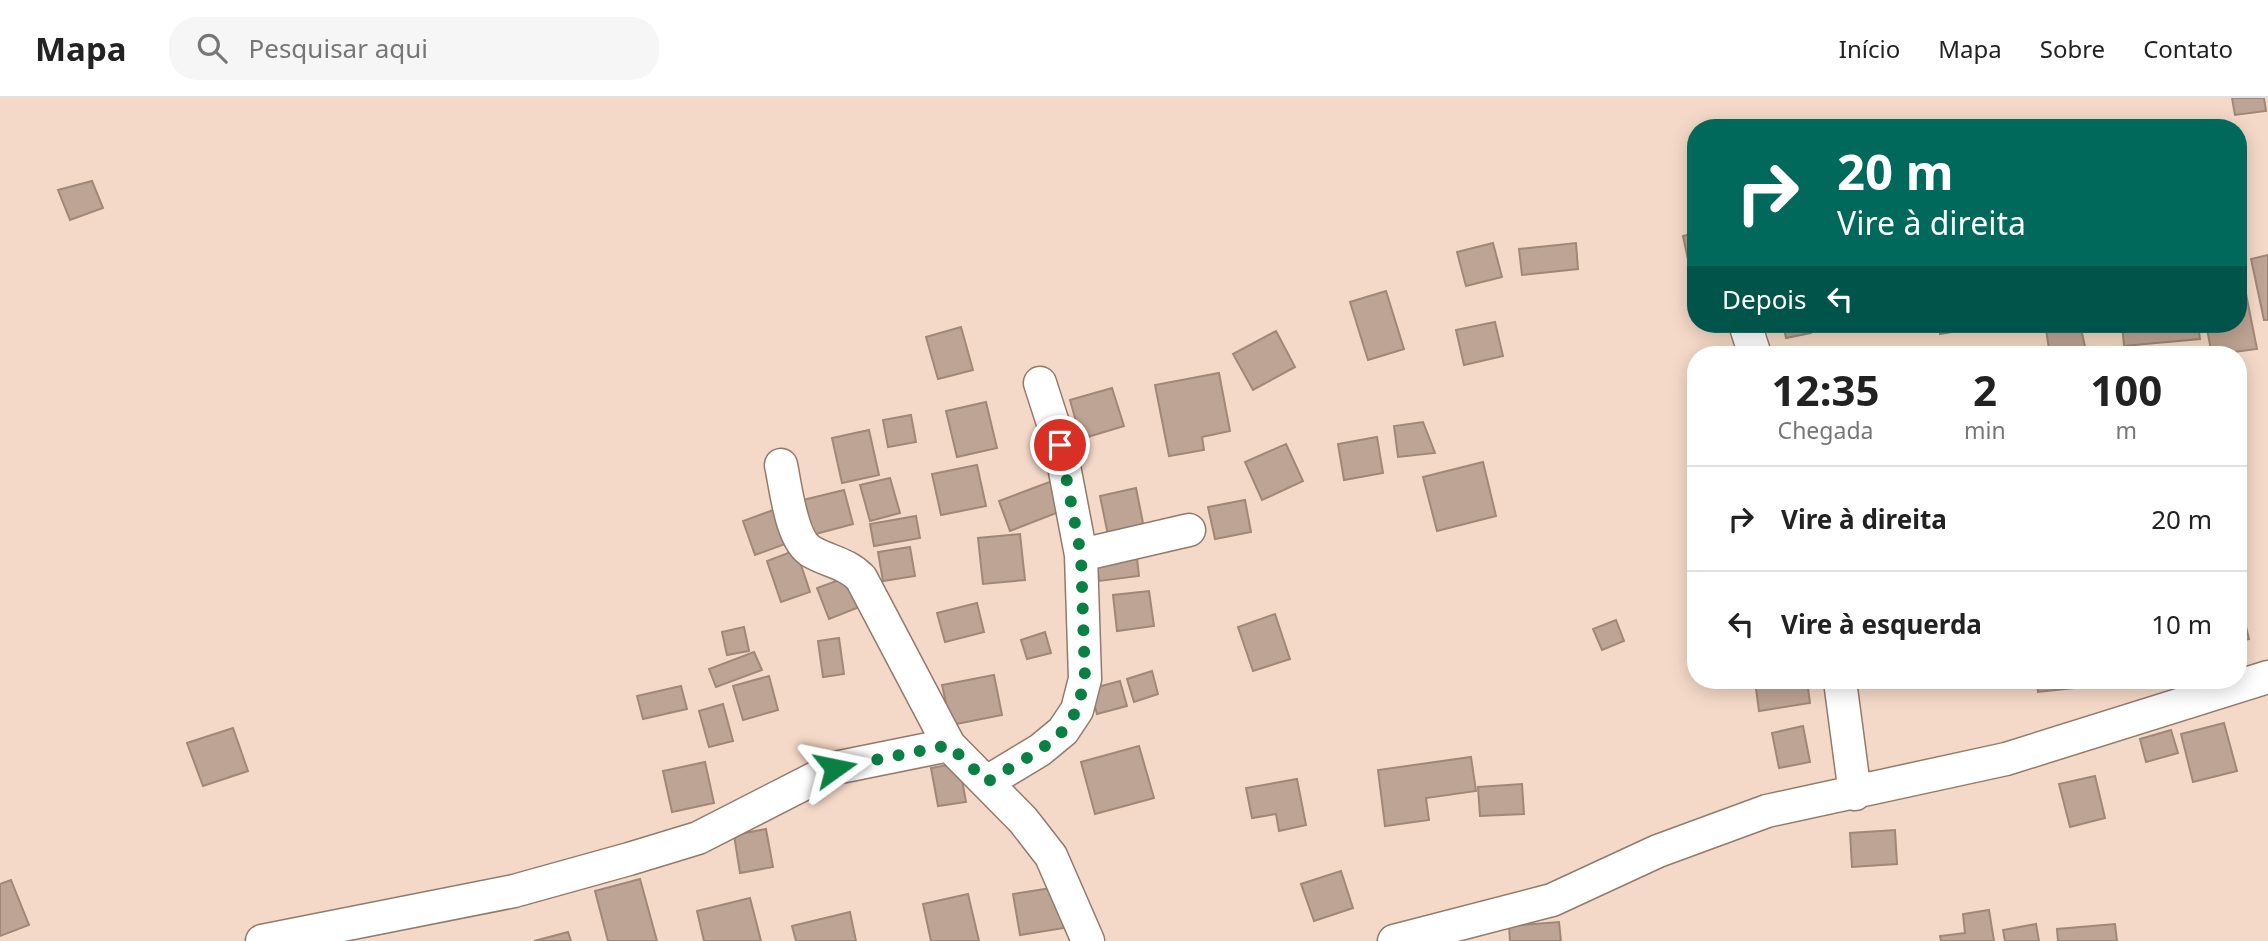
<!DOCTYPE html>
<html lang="pt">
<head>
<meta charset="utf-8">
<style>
	body { margin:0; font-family:"Noto Sans",sans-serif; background:#f6f6f6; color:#222; height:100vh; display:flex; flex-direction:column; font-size:26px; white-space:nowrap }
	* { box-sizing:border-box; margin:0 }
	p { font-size:23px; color:#767676 }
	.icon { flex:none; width:38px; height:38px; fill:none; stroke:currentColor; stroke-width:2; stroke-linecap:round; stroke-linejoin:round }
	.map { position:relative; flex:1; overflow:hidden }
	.details { position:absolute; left:1687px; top:248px; width:560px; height:343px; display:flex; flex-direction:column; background:#fff; border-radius:28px; box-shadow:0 4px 18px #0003 }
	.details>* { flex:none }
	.hud { position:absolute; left:1687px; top:21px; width:560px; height:214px; border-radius:28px; box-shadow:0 4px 18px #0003; background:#00695c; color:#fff; overflow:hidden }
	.pin { position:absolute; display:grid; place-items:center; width:60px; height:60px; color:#fff; margin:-30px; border:4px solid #fff; border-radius:50%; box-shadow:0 2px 7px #0007 }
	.me { position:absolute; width:77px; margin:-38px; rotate:78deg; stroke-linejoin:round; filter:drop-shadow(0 0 5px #0008) }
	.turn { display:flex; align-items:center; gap:24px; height:147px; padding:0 35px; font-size:32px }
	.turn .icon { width:91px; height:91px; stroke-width:2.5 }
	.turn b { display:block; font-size:49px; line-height:60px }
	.then { display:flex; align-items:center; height:66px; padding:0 35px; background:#0003; gap:14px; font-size:26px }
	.eta { display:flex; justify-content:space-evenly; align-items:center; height:119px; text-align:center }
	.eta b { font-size:42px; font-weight:700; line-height:49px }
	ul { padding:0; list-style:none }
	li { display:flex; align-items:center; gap:21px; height:105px; padding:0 35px; border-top:2px solid #e0e0e0 }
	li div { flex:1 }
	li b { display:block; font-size:26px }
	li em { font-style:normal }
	header { display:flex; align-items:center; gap:42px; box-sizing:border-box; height:98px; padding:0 35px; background:#fff; border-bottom:2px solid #e0e0e0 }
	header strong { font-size:33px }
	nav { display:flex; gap:38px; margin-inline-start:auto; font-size:24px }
	.search { width:490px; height:63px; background:#f6f6f6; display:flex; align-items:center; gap:18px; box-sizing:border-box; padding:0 24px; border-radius:28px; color:#767676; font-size:26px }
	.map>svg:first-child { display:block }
	.building { fill:#bea494; stroke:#a18777; stroke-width:2 }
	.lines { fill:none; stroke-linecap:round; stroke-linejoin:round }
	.minor-casing { stroke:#927a6a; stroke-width:35 }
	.minor { stroke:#fff; stroke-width:32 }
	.route { stroke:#0b8043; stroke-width:12; stroke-dasharray:0 21.6 }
</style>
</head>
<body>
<header>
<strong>Mapa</strong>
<div class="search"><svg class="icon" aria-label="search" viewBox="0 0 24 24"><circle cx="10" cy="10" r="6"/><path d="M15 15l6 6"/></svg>Pesquisar aqui</div>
<nav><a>Início</a><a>Mapa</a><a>Sobre</a><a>Contato</a></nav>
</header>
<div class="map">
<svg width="2268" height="843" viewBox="0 0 2268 843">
	<rect width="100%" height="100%" fill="#f5d9c8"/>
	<path class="building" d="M 2232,0 L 2264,0 L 2266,13 L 2235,17 Z
		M 92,83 L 103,110 L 70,122 L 58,92 Z
		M 1696,135 L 1696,180 L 1692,180 L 1683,138 Z
		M 1493,145 L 1502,179 L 1466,188 L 1457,154 Z
		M 1576,145 L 1578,171 L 1522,177 L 1519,151 Z
		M 2268,157 L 2268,222 L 2264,222 L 2251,161 Z
		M 2242,176 L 2257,251 L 2212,257 L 2206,226 L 2238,226 L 2238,177 Z
		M 1386,193 L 1404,251 L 1368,262 L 1350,204 Z
		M 1495,224 L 1503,258 L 1464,267 L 1456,232 Z
		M 1783,226 L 1810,226 L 1811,235 L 1786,240 Z
		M 1938,226 L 1980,226 L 1981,229 L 1940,236 Z
		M 2045,226 L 2080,226 L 2086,253 L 2050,257 Z
		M 2122,226 L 2198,226 L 2200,241 L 2124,248 Z
		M 961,229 L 973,272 L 938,281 L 926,239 Z
		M 1276,233 L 1295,269 L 1253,292 L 1233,256 Z
		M 1219,275 L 1230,333 L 1202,339 L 1204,352 L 1169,358 L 1155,287 Z
		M 1112,290 L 1124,328 L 1081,341 L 1070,302 Z
		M 986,304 L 997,350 L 957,359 L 946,313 Z
		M 911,317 L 916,344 L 888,349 L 883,322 Z
		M 1423,324 L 1435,355 L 1398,359 L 1394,328 Z
		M 869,332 L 879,377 L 842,385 L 832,340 Z
		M 1377,339 L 1383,375 L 1344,382 L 1338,346 Z
		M 1286,346 L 1303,383 L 1262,402 L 1245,364 Z
		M 1483,364 L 1496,418 L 1437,433 L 1423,379 Z
		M 977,367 L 986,408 L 941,417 L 932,376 Z
		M 890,380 L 900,415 L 870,423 L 860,387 Z
		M 1052,383 L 1064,412 L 1010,433 L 999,403 Z
		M 1136,390 L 1144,430 L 1108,437 L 1100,398 Z
		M 844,392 L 853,426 L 812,437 L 803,402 Z
		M 1245,402 L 1251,434 L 1215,441 L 1208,409 Z
		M 776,411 L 788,445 L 755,457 L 743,423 Z
		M 916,418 L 920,440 L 874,448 L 870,426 Z
		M 1020,436 L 1025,482 L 983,486 L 978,440 Z
		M 910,449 L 915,478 L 883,483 L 878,454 Z
		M 1136,451 L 1139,478 L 1099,483 L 1096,456 Z
		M 796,452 L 810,494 L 781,504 L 767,463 Z
		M 850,478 L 862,508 L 829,521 L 817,490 Z
		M 1149,493 L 1154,528 L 1117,533 L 1113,497 Z
		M 977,505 L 984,534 L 945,544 L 937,515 Z
		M 2242,512 L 2249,541 L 2238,544 L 2238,513 Z
		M 1275,516 L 1290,561 L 1253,573 L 1238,529 Z
		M 1616,522 L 1624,543 L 1602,552 L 1593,531 Z
		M 744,529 L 749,553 L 727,557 L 722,534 Z
		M 1045,534 L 1051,555 L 1027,561 L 1021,542 Z
		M 839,540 L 844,576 L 823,579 L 818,543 Z
		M 754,554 L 762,572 L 716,589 L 709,571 Z
		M 1152,573 L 1158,596 L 1134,604 L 1127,581 Z
		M 994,577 L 1002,617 L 951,627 L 942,587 Z
		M 769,578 L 778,612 L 743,622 L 733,588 Z
		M 1120,583 L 1127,608 L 1097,616 L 1090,591 Z
		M 1755,583 L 1807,583 L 1810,605 L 1759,613 Z
		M 2037,583 L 2082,583 L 2083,589 L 2038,594 Z
		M 681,588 L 687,611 L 643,621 L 637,598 Z
		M 723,606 L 733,643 L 709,649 L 699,613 Z
		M 2224,625 L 2237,673 L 2193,684 L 2181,636 Z
		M 1803,628 L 1810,664 L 1779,670 L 1772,635 Z
		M 233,630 L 248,673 L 203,688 L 187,645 Z
		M 2171,632 L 2178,655 L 2146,664 L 2140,641 Z
		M 1139,648 L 1154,700 L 1095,716 L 1081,664 Z
		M 1471,659 L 1476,693 L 1426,700 L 1429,722 L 1385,728 L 1378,672 Z
		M 705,664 L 714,705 L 672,714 L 663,673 Z
		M 959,665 L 966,704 L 938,708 L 931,670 Z
		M 2095,678 L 2105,720 L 2070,729 L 2059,686 Z
		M 1297,681 L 1306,727 L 1279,733 L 1276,716 L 1252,720 L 1246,690 Z
		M 1522,686 L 1524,716 L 1480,718 L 1478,689 Z
		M 766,731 L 773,769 L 740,775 L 734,737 Z
		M 1895,732 L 1897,766 L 1852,769 L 1850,735 Z
		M 1341,773 L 1353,810 L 1314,823 L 1301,786 Z
		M 640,781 L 657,843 L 608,843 L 595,793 Z
		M 11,782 L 29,827 L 0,838 L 0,786 Z
		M 1058,789 L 1064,830 L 1020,837 L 1013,796 Z
		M 968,796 L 979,843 L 931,843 L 923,806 Z
		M 750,800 L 761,843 L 704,843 L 697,813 Z
		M 1989,812 L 1994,843 L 1941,843 L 1940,838 L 1965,835 L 1963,816 Z
		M 850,814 L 856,843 L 796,843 L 792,828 Z
		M 1559,824 L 1561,843 L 1510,843 L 1509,828 Z
		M 2036,826 L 2039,843 L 2005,843 L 2003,832 Z
		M 2115,826 L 2117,843 L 2058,843 L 2057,831 Z
		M 568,834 L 571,843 L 534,843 Z"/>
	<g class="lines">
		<defs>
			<path id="minor" d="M 1745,226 L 1755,257
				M 781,367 C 786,390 791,443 812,454 C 830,464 846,465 861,480 L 949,647 L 1023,722 L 1051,758 L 1088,843
				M 1081,457 L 1189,432
				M 1840,583 L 1855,696
				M 987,684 L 1040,652 L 1063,633 L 1077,612 L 1085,581 L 1081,457 L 1060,347 L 1040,285
				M 262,843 L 514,793 L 629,761 L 698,740 L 835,670 L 949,647
				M 1394,843 L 1552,802 L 1658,753 L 1767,713 L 2006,661 L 2268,579"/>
		</defs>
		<use href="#minor" class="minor-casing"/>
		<use href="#minor" class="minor"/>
	</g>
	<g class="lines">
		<path class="route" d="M 835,670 L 949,647 L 987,684 L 1040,652 L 1063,633 L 1077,612 L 1085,581 L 1081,457 L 1060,347"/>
	</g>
</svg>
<div class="pin" style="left:1060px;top:347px;background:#d93025"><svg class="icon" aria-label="arrive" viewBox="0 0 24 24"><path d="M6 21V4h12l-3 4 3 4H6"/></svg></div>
<svg class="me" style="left:835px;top:670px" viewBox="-20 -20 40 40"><path d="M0-17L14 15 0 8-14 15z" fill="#0b8043" stroke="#fff" stroke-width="4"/></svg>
<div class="hud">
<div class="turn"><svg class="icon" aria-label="right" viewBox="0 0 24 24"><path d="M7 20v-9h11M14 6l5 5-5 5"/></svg><div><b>20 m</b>Vire à direita</div></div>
<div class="then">Depois<svg class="icon" aria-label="left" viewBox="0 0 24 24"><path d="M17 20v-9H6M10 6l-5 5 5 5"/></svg></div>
</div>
<section class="details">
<div class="eta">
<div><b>12:35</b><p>Chegada</p></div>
<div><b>2</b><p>min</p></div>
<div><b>100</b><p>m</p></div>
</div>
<ul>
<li><svg class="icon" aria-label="right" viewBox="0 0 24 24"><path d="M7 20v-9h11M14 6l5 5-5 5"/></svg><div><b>Vire à direita</b></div><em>20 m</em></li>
<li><svg class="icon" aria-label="left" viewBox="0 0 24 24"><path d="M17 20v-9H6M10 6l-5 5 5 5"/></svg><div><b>Vire à esquerda</b></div><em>10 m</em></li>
</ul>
</section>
</div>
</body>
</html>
